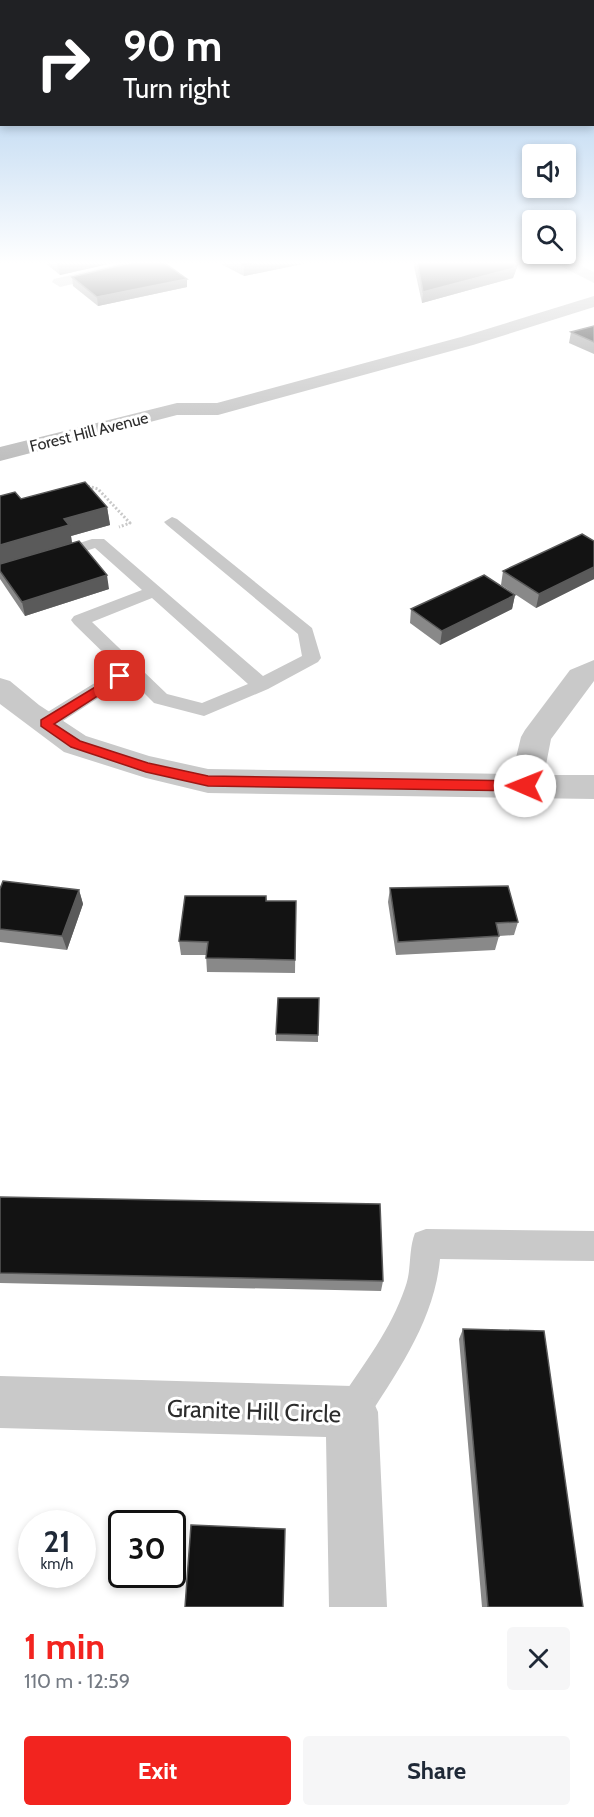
<!DOCTYPE html>
<html lang="en">
<head>
<meta charset="utf-8">
<style>
	body { margin:0; font-family:Cabin,sans-serif; background:#f6f6f7; color:#1f2937; height:100vh; display:flex; flex-direction:column; font-size:22px; white-space:nowrap }
	* { box-sizing:border-box; margin:0 }
	p { font-size:20px; color:#747a83 }
	.icon { flex:none; width:33px; height:33px; fill:none; stroke:currentColor; stroke-width:2; stroke-linecap:round; stroke-linejoin:round }
	.map { position:relative; height:1607px; overflow:hidden }
	.sheet { display:flex; flex-direction:column; background:#fff; flex:1 }
	.sheet>* { flex:none }
	.banner { position:absolute; left:0px; top:0px; width:594px; height:126px; box-shadow:0 3px 9px #0003; background:#202124; color:#fff; overflow:hidden }
	.fabs { position:absolute; left:522px; top:144px; display:grid; gap:12px }
	.fabs a { display:grid; place-items:center; width:54px; height:54px; border-radius:6px; background:#fff; box-shadow:0 3px 9px #0003; font-size:30px }
	.speed { position:absolute; left:18px; top:1510px; display:flex; gap:12px; font-size:30px; font-weight:700; text-align:center }
	.speed>* { display:grid; place-content:center; width:78px; height:78px; border-radius:50%; background:#fff; box-shadow:0 3px 9px #0003; line-height:1 }
	.speed small { font-size:15px; font-weight:400 }
	.speed .limit { border:3px solid #111; border-radius:9px; background:#fff; color:#111 }
	.pin { position:absolute; display:grid; place-items:center; width:51px; height:51px; color:#fff; margin:-26px; border-radius:12px; box-shadow:0 3px 9px #0006 }
	.me { position:absolute; width:66px; margin:-33px; rotate:271deg; stroke-linejoin:round; filter:drop-shadow(0 0 4px #0008) }
	.turn { display:flex; align-items:center; gap:21px; height:126px; padding:0 24px; font-size:27px }
	.turn .icon { width:78px; height:78px; stroke-width:2.5 }
	.turn b { display:block; font-size:42px; line-height:51px }
	.round { display:grid; place-items:center; flex:none; width:63px; height:63px; border-radius:6px; background:#f6f6f7 }
	.overview { display:flex; align-items:center; justify-content:space-between; height:102px; padding:0 24px }
	h1 { font-size:36px; font-weight:700; line-height:45px; color:#f2241f }
	.cta { display:flex; gap:12px; margin-top:auto; padding:12px 24px }
	.cta a { flex:1; height:69px; border-radius:6px; background:#f2241f; color:#fff; font-size:24px; font-weight:700; line-height:69px; text-align:center }
	.cta a+a { background:#f6f6f7; color:#1f2937 }
	.map>svg:first-child { display:block }
	.lines { fill:none; stroke-linecap:round; stroke-linejoin:round }
	.path { stroke:#c9c9c9; stroke-width:3; stroke-dasharray:2 2; stroke-linecap:butt }
	.lane { fill:#c9c9c9; fill-rule:evenodd }
	.street { fill:#c9c9c9; fill-rule:evenodd }
	.secondary { fill:#b6b6b6; fill-rule:evenodd }
	.wall { fill:#898989 }
	.shaded-wall { fill:#5a5a5a }
	.building { fill:#131313; stroke:#5a5a5a; stroke-width:1.5 }
	.route { fill:#f2241f; stroke:#9d1714; stroke-width:1.5 }
	.labels { text-anchor:middle; dominant-baseline:central; stroke-width:6; stroke-linejoin:round; paint-order:stroke }
	.far-street-label { font-size:16px; fill:#2c2c2c; stroke:#fff }
	.near-street-label { font-size:24px; fill:#2c2c2c; stroke:#fff }
</style>
</head>
<body>
<div class="map">
<svg width="594" height="1607" viewBox="0 0 594 1607">
	<rect width="100%" height="100%" fill="#fff"/>
	<g class="lines">
		<path class="path" d="M 84,485 L 98,489 L 130,523 L 119,527"/>
		<path class="lane" d="M 172,517 L 177,519 L 312,628 L 321,658 L 318,662 L 268,689 L 204,716 L 154,703 L 129,678 L 52,728 L 38,728 L 35,723 L 38,718 L 119,668 L 74,624 L 71,620 L 74,616 L 142,590 L 95,548 L 58,560 L 50,555 L 52,552 L 92,539 L 104,539 L 263,676 L 302,656 L 298,634 L 167,525 L 164,522 ZM 152,598 L 248,684 L 202,703 L 167,694 L 92,622 Z
			M 426,1229 L 594,1231 L 594,1261 L 440,1259 C 434,1322 397,1372 364,1424 L 352,1429 L 340,1424 L 335,1412 L 340,1400 C 364,1364 391,1329 405,1288 C 412,1270 408,1251 415,1233 Z"/>
		<path class="street" d="M 127,262 L 156,262 L 154,265 L 60,287 L 52,282 L 54,279 Z
			M 553,262 L 573,262 L 594,272 L 594,283 Z
			M 594,660 L 594,681 L 551,739 L 544,775 L 594,775 L 594,799 L 208,793 L 146,778 L 64,752 L 0,704 L 0,678 L 10,681 L 39,705 L 86,736 L 149,756 L 208,769 L 512,774 L 521,737 L 525,730 L 570,670 Z
			M 0,1376 L 352,1386 L 370,1394 L 378,1412 L 387,1607 L 329,1607 L 326,1437 L 0,1428 Z"/>
		<path class="secondary" d="M 594,296 L 594,307 L 473,345 L 218,415 L 177,415 L 0,461 L 0,447 L 177,403 L 217,403 L 461,337 Z"/>
	</g>
	<path class="wall" d="M 44,262 L 117,262 L 60,275 Z
		M 217,262 L 312,262 L 244,276 Z
		M 413,262 L 519,262 L 513,278 L 422,303 Z
		M 72,277 L 187,279 L 187,287 L 98,306 L 73,286 Z
		M 594,326 L 594,354 L 569,343 L 571,332 Z
		M 0,496 L 21,499 L 107,507 L 110,525 L 71,536 L 72,543 L 109,589 L 25,616 L 0,579 Z
		M 594,541 L 594,579 L 536,608 L 501,585 L 503,571 Z
		M 515,595 L 512,609 L 440,645 L 410,623 L 411,609 Z
		M 390,888 L 518,922 L 514,935 L 499,936 L 495,950 L 396,955 L 388,902 Z
		M 0,889 L 79,890 L 83,904 L 67,950 L 0,942 Z
		M 266,896 L 267,901 L 296,901 L 295,973 L 207,972 L 206,955 L 181,955 L 179,941 Z
		M 276,1034 L 318,1035 L 318,1042 L 276,1041 Z
		M 0,1197 L 383,1281 L 381,1291 L 0,1283 Z
		M 463,1329 L 583,1607 L 482,1607 L 459,1339 Z"/>
	<path class="shaded-wall" d="M 72,262 L 117,262 L 60,275 L 58,265 Z
		M 264,262 L 312,262 L 244,276 L 244,266 Z
		M 516,262 L 519,262 L 513,278 L 422,303 L 423,292 Z
		M 187,279 L 187,287 L 98,306 L 97,297 Z
		M 107,507 L 110,525 L 71,536 L 72,543 L 0,565 L 0,545 L 64,519 Z
		M 594,567 L 594,579 L 536,608 L 539,594 Z
		M 107,575 L 109,589 L 25,616 L 22,602 Z
		M 515,595 L 512,609 L 440,645 L 442,631 Z
		M 79,890 L 83,904 L 67,950 L 62,936 Z"/>
	<path class="building" d="M 55,262 L 72,262 L 58,265 Z
		M 134,262 L 163,262 L 187,279 L 97,297 L 72,277 Z
		M 236,262 L 264,262 L 244,266 Z
		M 417,262 L 516,262 L 514,268 L 423,292 Z
		M 594,326 L 594,342 L 571,332 Z
		M 85,482 L 107,507 L 64,519 L 69,525 L 0,545 L 0,496 L 15,492 L 21,499 Z
		M 582,534 L 594,541 L 594,567 L 539,594 L 503,571 Z
		M 79,541 L 107,575 L 22,602 L 0,571 L 0,564 Z
		M 484,575 L 515,595 L 442,631 L 411,609 Z
		M 3,881 L 79,890 L 62,936 L 0,929 L 0,889 Z
		M 508,886 L 518,922 L 496,923 L 499,936 L 398,942 L 390,888 Z
		M 185,896 L 266,896 L 266,901 L 296,901 L 295,960 L 206,958 L 208,942 L 179,941 Z
		M 278,998 L 319,998 L 318,1035 L 276,1034 Z
		M 0,1197 L 380,1204 L 383,1281 L 0,1273 Z
		M 463,1329 L 544,1331 L 583,1607 L 488,1607 Z
		M 191,1525 L 285,1529 L 283,1607 L 185,1607 Z"/>
	<linearGradient id="sky" x2="0" y2="1"><stop stop-color="#99c2ea"/><stop offset="0.54" stop-color="#fff"/><stop offset="1" stop-color="#fff" stop-opacity="0"/></linearGradient>
	<rect width="594" height="487" fill="url(#sky)"/>
	<path class="route" d="M 120,672 L 126,676 L 124,679 L 54,724 L 80,741 L 148,763 L 208,776 L 525,781 L 532,786 L 525,791 L 208,786 L 146,772 L 71,747 L 41,726 L 41,720 Z"/>
	<g class="labels">
		<g class="far-street-label">
			<text transform="translate(89 432) rotate(-14)">Forest Hill Avenue</text>
		</g>
		<g class="near-street-label">
			<text transform="translate(254 1411) rotate(2)">Granite Hill Circle</text>
		</g>
	</g>
</svg>
<div class="fabs">
<a><svg class="icon" aria-label="sound" viewBox="0 0 24 24"><path d="M4 9h4l5-4v14l-5-4H4zM17 9q2 3 0 6"/></svg></a>
<a><svg class="icon" aria-label="search" viewBox="0 0 24 24"><circle cx="10" cy="10" r="6"/><path d="M15 15l6 6"/></svg></a>
</div>
<div class="speed"><div>21<small>km/h</small></div><div class="limit">30</div></div>
<div class="pin" style="left:120px;top:676px;background:#d93025"><svg class="icon" aria-label="arrive" viewBox="0 0 24 24"><path d="M6 21V4h12l-3 4 3 4H6"/></svg></div>
<svg class="me" style="left:525px;top:786px" viewBox="-20 -20 40 40"><circle r="19" fill="#fff"/><path d="M0-13L10 11 0 6-10 11z" fill="#f2241f"/></svg>
<div class="banner">
<div class="turn"><svg class="icon" aria-label="right" viewBox="0 0 24 24"><path d="M7 20v-9h11M14 6l5 5-5 5"/></svg><div><b>90 m</b>Turn right</div></div>
</div>
</div>
<section class="sheet">
<div class="overview"><div><h1>1 min</h1><p>110 m · 12:59</p></div><a class="round"><svg class="icon" aria-label="close" viewBox="0 0 24 24"><path d="M6 6l12 12M18 6L6 18"/></svg></a></div>
<div class="cta"><a>Exit</a><a>Share</a></div>
</section>
</body>
</html>
